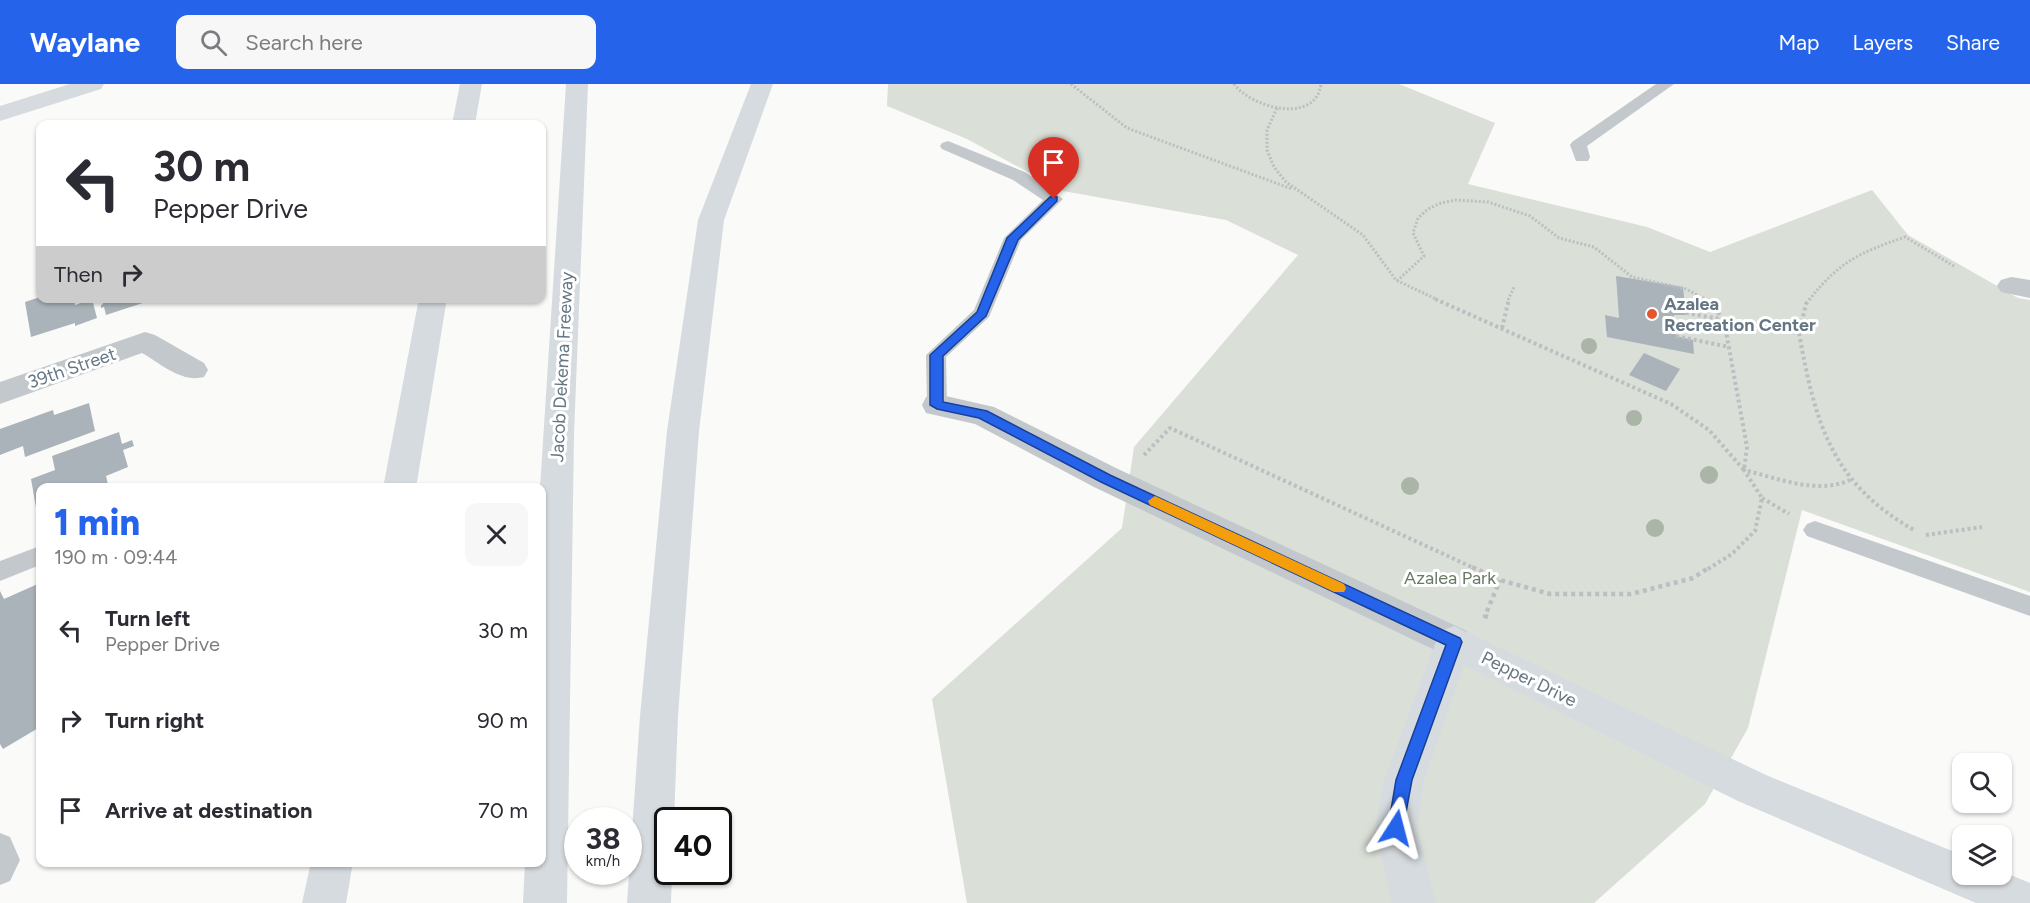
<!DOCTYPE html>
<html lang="en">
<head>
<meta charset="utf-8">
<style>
	body { margin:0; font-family:Figtree,sans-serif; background:#f7f7f7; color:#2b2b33; height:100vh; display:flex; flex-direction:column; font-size:22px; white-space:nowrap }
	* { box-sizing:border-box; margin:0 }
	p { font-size:20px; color:#7c7c81 }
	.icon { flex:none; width:33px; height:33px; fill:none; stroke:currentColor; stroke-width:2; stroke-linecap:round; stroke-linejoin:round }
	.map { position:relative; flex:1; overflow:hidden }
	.details { position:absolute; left:36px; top:399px; width:510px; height:384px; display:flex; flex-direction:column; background:#fff; border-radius:12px; box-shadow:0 2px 4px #0004 }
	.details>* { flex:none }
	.hud { position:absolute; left:36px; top:36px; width:510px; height:183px; border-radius:12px; box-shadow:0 2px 4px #0004; background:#fff; color:#2b2b33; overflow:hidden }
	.buttons { position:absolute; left:1952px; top:669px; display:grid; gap:12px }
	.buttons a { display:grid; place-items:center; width:60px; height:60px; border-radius:12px; background:#fff; box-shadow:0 2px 4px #0004; font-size:30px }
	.speed { position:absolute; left:564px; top:723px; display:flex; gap:12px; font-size:30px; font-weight:700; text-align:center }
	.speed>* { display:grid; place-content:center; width:78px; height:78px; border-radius:50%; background:#fff; box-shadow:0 2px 4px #0004; line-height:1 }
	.speed small { font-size:15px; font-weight:400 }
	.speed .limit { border:3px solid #111; border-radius:9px; background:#fff; color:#111 }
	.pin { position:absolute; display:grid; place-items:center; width:51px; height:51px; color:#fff; margin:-62px -26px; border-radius:50% 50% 50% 0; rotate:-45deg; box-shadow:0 0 6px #0007 }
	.pin .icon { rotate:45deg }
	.me { position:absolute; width:66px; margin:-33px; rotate:9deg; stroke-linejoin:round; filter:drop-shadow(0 0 4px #0008) }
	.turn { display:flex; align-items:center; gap:21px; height:126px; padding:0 18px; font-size:27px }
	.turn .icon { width:78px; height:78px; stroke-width:2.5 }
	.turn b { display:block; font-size:42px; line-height:51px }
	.then { display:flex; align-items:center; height:57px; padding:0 18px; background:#0003; gap:12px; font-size:22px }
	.round { display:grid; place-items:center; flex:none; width:63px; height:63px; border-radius:12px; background:#f7f7f7 }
	.head { display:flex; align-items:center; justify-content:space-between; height:102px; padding:0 18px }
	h1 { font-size:36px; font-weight:800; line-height:45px; color:#2563eb }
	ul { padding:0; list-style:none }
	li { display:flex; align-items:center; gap:18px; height:90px; padding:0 18px }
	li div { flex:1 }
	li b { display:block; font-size:22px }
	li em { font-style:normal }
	header { display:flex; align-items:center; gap:36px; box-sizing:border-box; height:84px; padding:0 30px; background:#2563eb; color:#fff }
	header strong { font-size:28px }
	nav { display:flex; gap:33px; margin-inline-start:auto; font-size:21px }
	.search { width:420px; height:54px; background:#f7f7f7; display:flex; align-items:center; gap:15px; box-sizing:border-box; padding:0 21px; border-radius:12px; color:#7c7c81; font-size:22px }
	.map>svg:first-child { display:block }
	.green { fill:#dadfd7 }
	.building { fill:#aab3b9 }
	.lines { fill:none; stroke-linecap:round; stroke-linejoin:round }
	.path-far2 { stroke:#bbbfc2; stroke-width:3; stroke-dasharray:2 2; stroke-linecap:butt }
	.path-far1 { stroke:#bbbfc2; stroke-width:4; stroke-dasharray:3 3; stroke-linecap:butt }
	.path { stroke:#bbbfc2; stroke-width:4.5; stroke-dasharray:4 4; stroke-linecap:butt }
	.lane { fill:#c3c8cc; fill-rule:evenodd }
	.street { fill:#c3c8cc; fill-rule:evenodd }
	.secondary { fill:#d6dbdf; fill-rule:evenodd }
	.highway { fill:#d6dbdf; fill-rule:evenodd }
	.tree { fill:#aab4a7 }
	.route { fill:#2563eb; stroke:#184099; stroke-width:1.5 }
	.slow { fill:#f59e0b }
	.poi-dot { fill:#e4572e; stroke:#fff; stroke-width:2 }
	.labels { text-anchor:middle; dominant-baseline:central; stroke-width:6; stroke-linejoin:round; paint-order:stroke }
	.poi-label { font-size:18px; font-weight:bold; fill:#657683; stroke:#fff; text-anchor:start }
	.street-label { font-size:18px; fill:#657683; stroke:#fff }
	.park-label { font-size:18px; fill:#687a64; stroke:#fff }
</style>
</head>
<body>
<header>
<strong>Waylane</strong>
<div class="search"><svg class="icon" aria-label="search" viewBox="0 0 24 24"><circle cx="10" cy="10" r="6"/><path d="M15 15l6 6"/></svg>Search here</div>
<nav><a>Map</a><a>Layers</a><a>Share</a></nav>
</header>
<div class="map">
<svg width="2030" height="819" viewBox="0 0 2030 819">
	<rect width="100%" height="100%" fill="#fafaf8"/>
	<path class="green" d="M 888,0 L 1399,0 L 1495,39 L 1468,100 L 1647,143 L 1710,168 L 1872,106 L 1908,151 L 2018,214 L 2030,216 L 2030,508 L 1802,426 L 1748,644 L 1705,720 L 1594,819 L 967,819 L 932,615 L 1122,444 L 1134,363 L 1298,171 L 1226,136 L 1063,107 L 967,55 L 887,22 Z"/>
	<path class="building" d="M 1616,192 L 1683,203 L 1686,231 L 1674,231 L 1676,252 L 1693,256 L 1694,270 L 1607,253 L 1605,231 L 1619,234 Z
		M 40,213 L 74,214 L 75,221 L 92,215 L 97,234 L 75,242 L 75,239 L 31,253 L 25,218 Z
		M 102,214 L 155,214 L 155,215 L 106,231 L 104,223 L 101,224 L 101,221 L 103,220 Z
		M 1644,269 L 1680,285 L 1666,307 L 1629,291 Z
		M 89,319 L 95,347 L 25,373 L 23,362 L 0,371 L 0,345 L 53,326 L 54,331 Z
		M 119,348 L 122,360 L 132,356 L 134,362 L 123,366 L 128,383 L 106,392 L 109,404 L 40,404 L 40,428 L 37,429 L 31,395 L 55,386 L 52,372 Z
		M 40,499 L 40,643 L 3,665 L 0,660 L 0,507 L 4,515 Z"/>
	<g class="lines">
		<path class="path-far2" d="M 1071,0 L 1127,44 L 1292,105
			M 1234,0 C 1251,24 1316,41 1321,0
			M 1277,24 L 1267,46 L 1267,66 L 1274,83 L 1286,98 L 1363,151 L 1396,196 L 1438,216
			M 1397,197 L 1424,172 L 1413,149 L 1418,134 L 1428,125 L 1441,119 L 1456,116 L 1488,118 L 1530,132 L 1559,154 L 1594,163 L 1632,193 L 1686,205 L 1707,216
			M 1508,216 L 1514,203
			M 1809,216 C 1840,177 1859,169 1905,153 L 1954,182"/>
		<path class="path-far1" d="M 1435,215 L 1671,320 L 1709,346 L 1744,386
			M 1706,215 L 1719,230 L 1725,242 L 1747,363 L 1744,386
			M 1686,229 L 1799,249 L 1806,220 L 1810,215
			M 1502,244 L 1509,215
			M 1799,249 C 1815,338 1831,399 1914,446
			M 1676,252 L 1729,263
			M 1144,371 L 1170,344 L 1476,485
			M 1762,414 L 1789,430
			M 1926,451 L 1982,443
			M 1708,485 L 1732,470 L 1755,447 L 1762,414 L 1744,386 C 1777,394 1817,411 1850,396"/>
		<path class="path" d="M 1472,483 L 1500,496 L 1550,510 L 1631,510 L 1693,494 L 1710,483
			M 1488,533 L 1485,532 L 1500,496"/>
		<path class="lane" d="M 1656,0 L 1674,0 L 1587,62 L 1590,73 L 1588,77 L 1576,77 L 1570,61 L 1572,58 Z
			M 948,57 L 1025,88 L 1063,115 L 1021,156 L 989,233 L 946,273 L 947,321 L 944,326 L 937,328 L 930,326 L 927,321 L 926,271 L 974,226 L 1004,154 L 1043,116 L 1013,96 L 942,65 L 940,62 L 942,59 Z
			M 1815,437 L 2030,512 L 2030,532 L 1807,452 L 1803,446 L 1807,440 Z
			M 40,462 L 40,481 L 0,497 L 0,477 Z
			M 0,749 L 10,753 L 20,776 L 10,797 L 0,801 Z"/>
		<path class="street" d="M 2011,193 L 2030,196 L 2030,214 L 2001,208 L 1997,202 L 2001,196 Z
			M 145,248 L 155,251 L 204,279 L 208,286 L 204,293 C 182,299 161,280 142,269 L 0,320 L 0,298 Z
			M 937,310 L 994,323 L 1118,385 L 1467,547 L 1472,558 L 1467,569 L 1454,574 L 1441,569 L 1094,403 L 975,340 L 926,329 L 922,321 L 926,313 Z"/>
		<path class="secondary" d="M 1454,542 L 1766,691 L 1962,771 L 1962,790 L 2001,790 L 2001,787 L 2030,799 L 2030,819 L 1976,819 L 1738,717 L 1464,581 L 1424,696 L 1417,744 L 1436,819 L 1392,819 L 1375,744 L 1384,696 L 1436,558 L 1441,547 Z"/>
		<path class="highway" d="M 70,0 L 104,0 L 101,5 L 0,37 L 0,22 Z
			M 460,0 L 482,0 L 475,40 L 452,40 Z
			M 566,0 L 588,0 L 574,350 L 567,819 L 523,819 L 525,778 L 542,778 L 540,404 Z
			M 751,0 L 773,0 L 724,136 L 699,347 L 678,632 L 674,736 L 668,736 L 668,788 L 672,788 L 671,819 L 627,819 L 640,632 L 667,347 L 698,136 Z
			M 419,214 L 447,214 L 416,404 L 383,404 Z
			M 311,778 L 353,778 L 346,819 L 302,819 Z"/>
	</g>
	<g class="tree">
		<circle cx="1589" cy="262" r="8"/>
		<circle cx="1634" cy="334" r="8"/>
		<circle cx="1709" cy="391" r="9"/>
		<circle cx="1410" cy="402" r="9"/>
		<circle cx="1655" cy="444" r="9"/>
	</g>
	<path class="route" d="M 1054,112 L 1057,113 L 1057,117 L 1018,156 L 986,232 L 943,272 L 943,318 L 987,327 L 1110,391 L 1460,554 L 1462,558 L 1412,696 L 1402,750 L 1396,753 L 1390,750 L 1388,744 L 1396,696 L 1446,561 L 1101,398 L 979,334 L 937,325 L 930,321 L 930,271 L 977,228 L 1007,154 L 1050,113 Z"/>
	<path class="slow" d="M 1155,412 L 1344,500 L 1346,504 L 1344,508 L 1334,508 L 1150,421 L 1148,417 Z"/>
	<circle class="poi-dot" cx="1652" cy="230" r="6"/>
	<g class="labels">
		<g class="poi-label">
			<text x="1664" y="220">Azalea<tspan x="1664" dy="21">Recreation Center</tspan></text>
		</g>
		<g class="street-label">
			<text transform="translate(562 283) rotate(-87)">Jacob Dekema Freeway</text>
			<text transform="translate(72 284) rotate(-19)">39th Street</text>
			<text transform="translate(1529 595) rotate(26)">Pepper Drive</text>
		</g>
		<g class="park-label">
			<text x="1450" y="494">Azalea Park</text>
		</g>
	</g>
</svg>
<div class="buttons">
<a><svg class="icon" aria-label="search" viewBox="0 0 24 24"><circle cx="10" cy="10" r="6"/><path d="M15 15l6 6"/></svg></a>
<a><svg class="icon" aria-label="layers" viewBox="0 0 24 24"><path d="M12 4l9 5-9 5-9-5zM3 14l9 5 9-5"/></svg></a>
</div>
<div class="speed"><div>38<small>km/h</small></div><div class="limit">40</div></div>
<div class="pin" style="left:1054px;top:115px;background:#d93025"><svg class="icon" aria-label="arrive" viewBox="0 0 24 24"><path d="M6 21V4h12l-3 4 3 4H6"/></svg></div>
<svg class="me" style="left:1396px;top:744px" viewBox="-20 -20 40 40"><path d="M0-17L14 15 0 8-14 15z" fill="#2563eb" stroke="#fff" stroke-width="4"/></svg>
<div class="hud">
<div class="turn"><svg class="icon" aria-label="left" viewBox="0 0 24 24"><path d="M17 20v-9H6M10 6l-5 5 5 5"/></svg><div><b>30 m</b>Pepper Drive</div></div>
<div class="then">Then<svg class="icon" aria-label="right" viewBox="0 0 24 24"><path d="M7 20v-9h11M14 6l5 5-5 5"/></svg></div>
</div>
<section class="details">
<div class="head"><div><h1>1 min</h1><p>190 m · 09:44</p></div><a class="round"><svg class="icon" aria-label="close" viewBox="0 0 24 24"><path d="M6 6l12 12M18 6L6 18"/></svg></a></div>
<ul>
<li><svg class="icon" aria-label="left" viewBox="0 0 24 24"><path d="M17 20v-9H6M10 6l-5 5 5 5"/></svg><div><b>Turn left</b><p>Pepper Drive</p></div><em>30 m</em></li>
<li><svg class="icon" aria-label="right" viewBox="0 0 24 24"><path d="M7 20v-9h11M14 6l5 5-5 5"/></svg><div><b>Turn right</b></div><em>90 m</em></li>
<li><svg class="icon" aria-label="arrive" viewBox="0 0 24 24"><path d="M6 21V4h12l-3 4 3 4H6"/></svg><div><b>Arrive at destination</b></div><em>70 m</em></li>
</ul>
</section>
</div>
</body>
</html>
